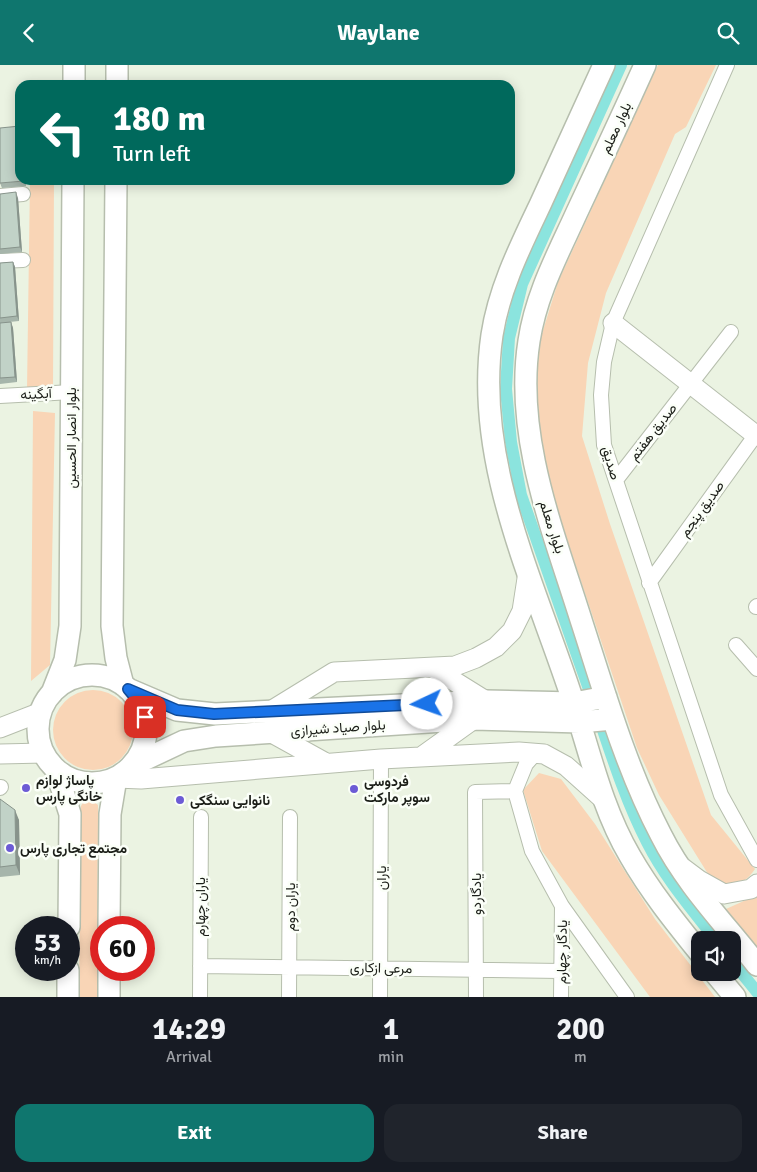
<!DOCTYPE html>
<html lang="en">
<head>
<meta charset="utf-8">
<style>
	body { margin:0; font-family:Signika,Vazirmatn,sans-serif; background:#20242c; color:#f1f3f6; height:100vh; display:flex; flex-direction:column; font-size:19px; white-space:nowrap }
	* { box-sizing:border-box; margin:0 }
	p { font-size:16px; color:#9ea1a6 }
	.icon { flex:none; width:28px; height:28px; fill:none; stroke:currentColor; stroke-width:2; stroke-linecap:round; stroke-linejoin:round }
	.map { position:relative; height:932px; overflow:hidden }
	.panel { display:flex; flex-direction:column; background:#171b24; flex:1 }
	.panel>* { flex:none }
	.top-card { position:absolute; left:15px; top:15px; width:500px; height:105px; border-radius:15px; box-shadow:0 2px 12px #0003; background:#00695c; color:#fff; overflow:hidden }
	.controls { position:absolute; left:691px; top:866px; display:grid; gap:10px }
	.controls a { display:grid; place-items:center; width:50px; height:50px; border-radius:10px; background:#171b24; box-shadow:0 2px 12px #0003; font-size:25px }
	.speed { position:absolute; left:15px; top:851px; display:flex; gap:10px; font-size:25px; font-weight:700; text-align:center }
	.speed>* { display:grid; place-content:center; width:65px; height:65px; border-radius:50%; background:#171b24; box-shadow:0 2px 12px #0003; line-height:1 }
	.speed small { font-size:12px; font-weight:400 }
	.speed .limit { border:8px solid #d22; background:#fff; color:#111 }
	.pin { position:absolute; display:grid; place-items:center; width:42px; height:42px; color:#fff; margin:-21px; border-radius:10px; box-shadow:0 2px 8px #0006 }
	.me { position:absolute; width:55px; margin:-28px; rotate:267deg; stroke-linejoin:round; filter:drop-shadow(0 0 4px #0008) }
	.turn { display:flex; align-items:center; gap:18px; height:105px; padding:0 15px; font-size:22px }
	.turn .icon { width:65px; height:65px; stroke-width:2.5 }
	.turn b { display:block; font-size:35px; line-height:42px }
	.eta { display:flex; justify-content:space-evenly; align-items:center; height:85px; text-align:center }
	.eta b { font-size:30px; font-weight:700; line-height:35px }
	.cta { display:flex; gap:10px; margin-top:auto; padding:10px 15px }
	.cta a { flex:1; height:58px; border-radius:15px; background:#0f766e; color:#fff; font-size:20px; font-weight:700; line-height:58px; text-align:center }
	.cta a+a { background:#20242c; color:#f1f3f6 }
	header { display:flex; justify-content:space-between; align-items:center; height:65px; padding:0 15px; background:#0f766e; color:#fff; font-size:22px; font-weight:700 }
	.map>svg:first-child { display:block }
	.green { fill:#f9d5b6 }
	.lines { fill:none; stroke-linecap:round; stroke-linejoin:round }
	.canal { stroke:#8be4de; stroke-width:12 }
	.street-casing { stroke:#b6bead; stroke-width:16 }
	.secondary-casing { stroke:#b6bead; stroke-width:21 }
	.primary-casing { stroke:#b6bead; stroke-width:24 }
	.street { stroke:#fff; stroke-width:14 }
	.secondary { stroke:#fff; stroke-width:19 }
	.primary { stroke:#fff; stroke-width:21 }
	.wall { fill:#a6b5ab }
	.shaded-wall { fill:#87938b }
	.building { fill:#c1d2c7; stroke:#87938b }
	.route-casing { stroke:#114b97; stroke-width:12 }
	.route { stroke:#1a73e8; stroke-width:9 }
	.poi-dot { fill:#6c5bd5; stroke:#fbfff8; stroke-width:2 }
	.labels { text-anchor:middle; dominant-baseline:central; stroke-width:5; stroke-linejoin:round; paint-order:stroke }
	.street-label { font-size:14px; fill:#1b1e18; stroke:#fbfff8 }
	.poi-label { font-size:14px; font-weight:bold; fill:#1b1e18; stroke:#fbfff8; text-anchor:start }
</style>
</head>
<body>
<header><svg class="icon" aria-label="back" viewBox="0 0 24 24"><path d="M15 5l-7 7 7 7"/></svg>Waylane<svg class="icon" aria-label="search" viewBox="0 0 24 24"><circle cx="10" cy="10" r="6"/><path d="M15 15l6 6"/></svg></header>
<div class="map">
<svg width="757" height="932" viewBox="0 0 757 932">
	<rect width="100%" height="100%" fill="#ebf3e2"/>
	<path class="green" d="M 658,0 L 716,0 L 686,62 L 675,69 L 606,228 L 588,298 L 582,371 L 610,459 L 711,750 L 755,804 C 743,822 732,821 713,817 L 659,730 L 637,683 L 545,409 L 533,338 L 540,275 L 558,217 Z
		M 30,115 L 54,115 L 53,322 L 27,324 Z
		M 33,346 L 55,348 L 50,600 L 31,616 Z
		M53 665a40 40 0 1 1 80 0a40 40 0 1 1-80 0Z
		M 539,708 L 561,714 L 595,759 L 655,854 L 715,932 L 650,932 L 542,786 L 523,725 Z
		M 92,735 L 98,740 L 98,748 L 97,932 L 79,932 L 81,741 L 84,736 Z
		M 757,830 L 757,884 L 726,844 Z"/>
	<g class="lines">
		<path class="canal" d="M 590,627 L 521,430 L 511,377 L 506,324 L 509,273 L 522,219 L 621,0
			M 602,662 C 615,701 628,740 647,777 C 665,813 692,844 716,875
			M 732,896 L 757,927"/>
		<defs>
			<path id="street" d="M 727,0 L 613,258 L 604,297 L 601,330 L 604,380 L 721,730 L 757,795
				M 0,131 L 23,129
				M 0,196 L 23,195
				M 0,331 L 72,327
				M 616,415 L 731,267
				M 649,518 L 757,368
				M 756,542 L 757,541
				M 736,580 L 757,604
				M 0,723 L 1,722
				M 515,726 L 526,699 L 536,688
				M 200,901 L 561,906
				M 200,932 L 201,752
				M 289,932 L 290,752
				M 380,932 L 381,694
				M 476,932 L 475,727 L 515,726 L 532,786 L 562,841 L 627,932
				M 561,932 L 562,841"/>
			<path id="secondary" d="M 613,258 L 757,371
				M 433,603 L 486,636
				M 269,647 L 334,607 L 455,601 L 476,593 L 496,582 L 512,566 L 522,546 L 528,507
				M 0,663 L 41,647
				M 270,667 L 326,698
				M 0,689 L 44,688
				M 421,692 L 474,654
				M 116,713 L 141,714 L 381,694 L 519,687 L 544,689 L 566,701 L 605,736
				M 683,803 L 699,815 L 724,829 L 751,824 L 757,819"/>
			<path id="primary" d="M 604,0 C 583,47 561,93 540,140 C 520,182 499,224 492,270 C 474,393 531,511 569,624 C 588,679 600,740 630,791 C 650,826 675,857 700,888
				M 645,0 C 623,49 600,98 577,147 C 558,189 536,229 529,276 C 514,372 554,468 582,558 C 605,629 626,703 661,770 C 685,818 724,858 757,900
				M 74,20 L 74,0
				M 117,20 L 117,0
				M 116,115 L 112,561 L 116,593 L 123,620
				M38 664a54 54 0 1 1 108 0a54 54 0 1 1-108 0Z
				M 128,624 L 177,645 L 215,649 L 486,636 L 574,638 L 606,632
				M 52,628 L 65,595 L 70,561 L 73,115
				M 133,700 L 184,676 L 216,671 L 474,654 L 580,657 L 613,654
				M 56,705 L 70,749 L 69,862
				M 109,862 L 110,749 L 116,713
				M 715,908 L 735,932
				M 68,932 L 68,905
				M 109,932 L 109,905"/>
		</defs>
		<use href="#street" class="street-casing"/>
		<use href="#secondary" class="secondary-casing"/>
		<use href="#primary" class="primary-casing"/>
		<use href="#street" class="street"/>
		<use href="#secondary" class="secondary"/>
		<use href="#primary" class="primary"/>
	</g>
	<path class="wall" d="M 26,115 L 26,121 L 2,123 L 0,118 Z
		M 0,129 L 18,133 L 22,187 L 0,189 Z
		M 13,197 L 15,202 L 19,256 L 0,258 L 0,198 Z
		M 11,257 L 13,263 L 17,317 L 0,319 L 0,258 Z
		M 0,734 L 19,755 L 20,810 L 0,812 Z"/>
	<path class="shaded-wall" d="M 16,127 L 18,133 L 22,187 L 20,182 Z
		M 13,197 L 15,202 L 19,256 L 17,251 Z
		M 11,257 L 13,263 L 17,317 L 15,312 Z
		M 15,745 L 19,755 L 20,810 L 16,800 Z"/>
	<path class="building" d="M 20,61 L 20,115 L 24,115 L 24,116 L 0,118 L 0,63 Z
		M 16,127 L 20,182 L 0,184 L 0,129 Z
		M 13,197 L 17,251 L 0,253 L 0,198 Z
		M 11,257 L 15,312 L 0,313 L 0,258 Z
		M 0,734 L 15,745 L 16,800 L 0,802 Z"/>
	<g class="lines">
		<defs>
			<path id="route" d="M 145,652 L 139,637 L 128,624 L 177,645 L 214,649 L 427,639"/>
		</defs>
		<use href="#route" class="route-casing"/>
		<use href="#route" class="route"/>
	</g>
	<g class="poi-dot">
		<circle cx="26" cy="723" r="5"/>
		<circle cx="354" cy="724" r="5"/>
		<circle cx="180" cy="735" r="5"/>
		<circle cx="10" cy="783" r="5"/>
	</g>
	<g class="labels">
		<g class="street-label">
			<text transform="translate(616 63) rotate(-65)">بلوار معلم</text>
			<text transform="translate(36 329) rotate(-3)">آبگینه</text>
			<text transform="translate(653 367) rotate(-52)">صدیق هفتم</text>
			<text transform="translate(71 373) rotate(-90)">بلوار انصار الحسین</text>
			<text transform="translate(611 398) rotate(74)">صدیق</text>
			<text transform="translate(702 444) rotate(-54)">صدیق پنجم</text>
			<text transform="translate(552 462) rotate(72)">بلوار معلم</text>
			<text transform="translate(338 663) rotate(-4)">بلوار صیاد شیرازی</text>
			<text transform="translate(381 813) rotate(-90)">یاران</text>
			<text transform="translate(476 829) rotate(-90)">یادگار‌دو</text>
			<text transform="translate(200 842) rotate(-90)">یاران چهارم</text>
			<text transform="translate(290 842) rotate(-90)">یاران دوم</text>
			<text transform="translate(562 887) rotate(-89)">یادگار چهارم</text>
			<text transform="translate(381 903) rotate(1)">مرعی ازکاری</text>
		</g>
		<g class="poi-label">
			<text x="36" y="715">پاساژ لوازم<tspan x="36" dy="16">خانگی پارس</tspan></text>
			<text x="364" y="716">فردوسی<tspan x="364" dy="16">سوپر مارکت</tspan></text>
			<text x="190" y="735">نانوایی سنگکی</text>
			<text x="20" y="783">مجتمع تجاری پارس</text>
		</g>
	</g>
</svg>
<div class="controls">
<a><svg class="icon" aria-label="sound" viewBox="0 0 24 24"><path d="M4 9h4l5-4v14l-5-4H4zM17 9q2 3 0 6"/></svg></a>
</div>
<div class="speed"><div>53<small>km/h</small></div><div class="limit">60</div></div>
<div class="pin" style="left:145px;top:652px;background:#d93025"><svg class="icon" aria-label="arrive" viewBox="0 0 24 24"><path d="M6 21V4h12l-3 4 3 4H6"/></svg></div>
<svg class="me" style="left:427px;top:639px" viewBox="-20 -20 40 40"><circle r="19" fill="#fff"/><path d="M0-13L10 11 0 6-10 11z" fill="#1a73e8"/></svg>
<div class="top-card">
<div class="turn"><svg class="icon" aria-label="left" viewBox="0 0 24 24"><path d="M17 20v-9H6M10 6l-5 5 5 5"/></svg><div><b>180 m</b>Turn left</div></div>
</div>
</div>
<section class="panel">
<div class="eta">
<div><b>14:29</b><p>Arrival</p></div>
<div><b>1</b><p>min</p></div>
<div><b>200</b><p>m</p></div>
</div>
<div class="cta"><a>Exit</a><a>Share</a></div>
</section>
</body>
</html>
